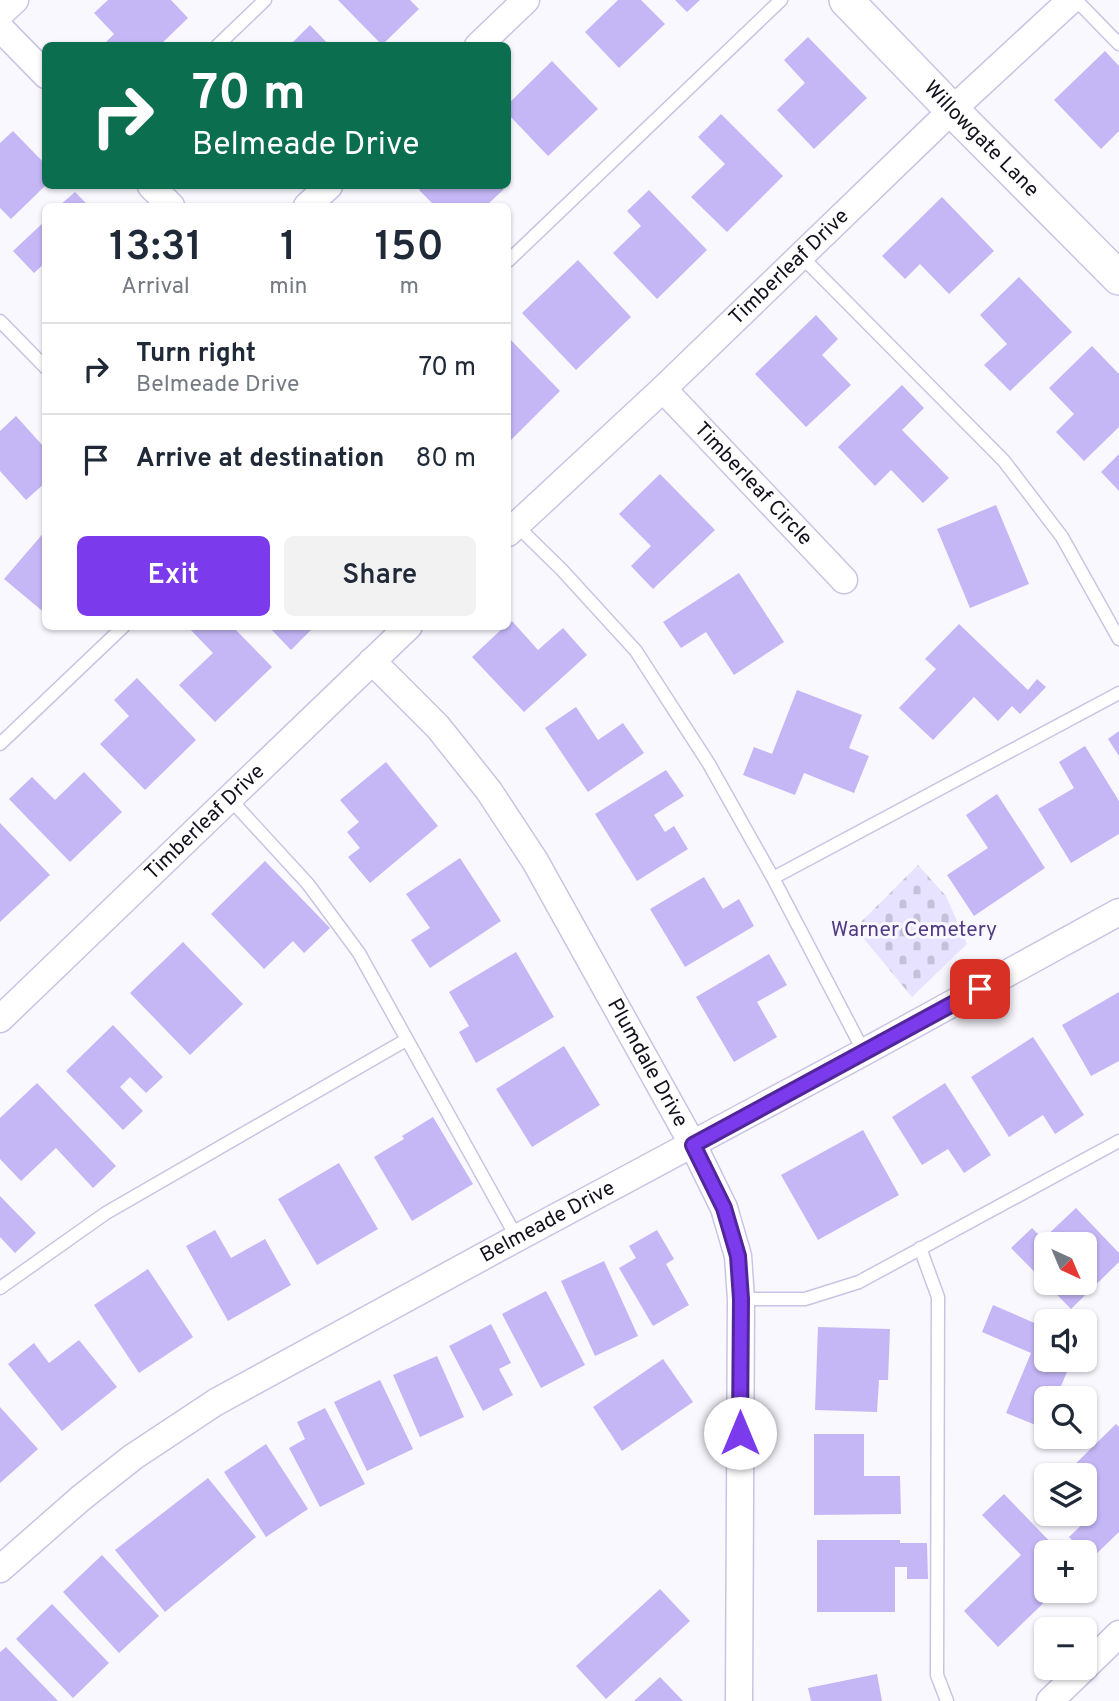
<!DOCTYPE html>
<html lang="en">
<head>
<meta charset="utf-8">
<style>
	body { margin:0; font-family:Overpass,sans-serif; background:#f2f2f3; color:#1f2937; height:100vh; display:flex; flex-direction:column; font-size:26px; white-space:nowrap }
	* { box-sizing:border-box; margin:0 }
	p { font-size:23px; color:#747a83 }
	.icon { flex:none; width:38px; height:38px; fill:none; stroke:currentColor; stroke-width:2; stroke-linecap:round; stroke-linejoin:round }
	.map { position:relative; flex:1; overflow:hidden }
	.side { position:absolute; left:42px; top:203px; width:469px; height:427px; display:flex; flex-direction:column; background:#fff; border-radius:10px; box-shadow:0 2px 5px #0004 }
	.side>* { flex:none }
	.banner { position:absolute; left:42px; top:42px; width:469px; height:147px; border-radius:10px; box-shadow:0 2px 5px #0004; background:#0b6e4f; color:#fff; overflow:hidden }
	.needle { width:46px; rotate:136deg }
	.tools { position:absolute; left:1034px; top:1232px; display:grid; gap:14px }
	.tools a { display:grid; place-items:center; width:63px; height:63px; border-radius:10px; background:#fff; box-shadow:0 2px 5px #0004; font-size:35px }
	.pin { position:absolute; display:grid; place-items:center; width:60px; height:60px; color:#fff; margin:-30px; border-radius:14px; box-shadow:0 4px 10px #0006 }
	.me { position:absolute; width:77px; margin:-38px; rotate:0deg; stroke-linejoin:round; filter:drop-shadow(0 0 5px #0008) }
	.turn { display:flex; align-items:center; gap:24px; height:147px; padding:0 35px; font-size:32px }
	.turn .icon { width:91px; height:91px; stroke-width:2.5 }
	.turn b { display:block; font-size:49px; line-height:60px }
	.eta { display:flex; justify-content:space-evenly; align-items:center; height:119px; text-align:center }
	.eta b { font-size:42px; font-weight:600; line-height:49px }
	.button { display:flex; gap:14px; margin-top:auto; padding:14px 35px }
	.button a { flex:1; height:80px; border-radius:10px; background:#7c3aed; color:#fff; font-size:28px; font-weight:600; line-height:80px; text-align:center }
	.button a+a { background:#f2f2f3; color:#1f2937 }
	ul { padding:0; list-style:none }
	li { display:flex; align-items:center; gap:21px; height:91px; padding:0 35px; border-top:2px solid #e0e1e3 }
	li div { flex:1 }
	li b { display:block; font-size:26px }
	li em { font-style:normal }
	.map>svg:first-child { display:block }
	.cemetery { fill:url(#cemetery-stones) }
	.building { fill:#c5b7f6; fill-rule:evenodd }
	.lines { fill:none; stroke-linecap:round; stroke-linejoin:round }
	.service-casing { stroke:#cac4e4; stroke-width:15 }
	.minor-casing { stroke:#cac4e4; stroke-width:29 }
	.tertiary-casing { stroke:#cac4e4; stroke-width:36 }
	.service { stroke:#fff; stroke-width:12 }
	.minor { stroke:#fff; stroke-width:26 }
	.tertiary { stroke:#fff; stroke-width:33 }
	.route-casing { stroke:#51269a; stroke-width:18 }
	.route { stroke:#7c3aed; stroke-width:12 }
	.labels { text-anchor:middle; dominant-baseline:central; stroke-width:6; stroke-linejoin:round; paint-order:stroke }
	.street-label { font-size:21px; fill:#13111c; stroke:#f9f8ff }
	.park-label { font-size:21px; fill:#513a83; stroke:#f9f8ff }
</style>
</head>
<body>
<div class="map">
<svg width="1119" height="1701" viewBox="0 0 1119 1701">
	<defs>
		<pattern id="cemetery-stones" width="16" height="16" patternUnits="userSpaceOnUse" patternTransform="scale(1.75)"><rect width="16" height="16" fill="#e7e2ff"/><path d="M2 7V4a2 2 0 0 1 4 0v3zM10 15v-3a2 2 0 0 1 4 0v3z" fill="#c5c1da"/></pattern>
	</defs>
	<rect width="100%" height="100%" fill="#f9f8ff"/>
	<path class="cemetery" d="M 918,865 L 946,896 L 967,944 L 912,997 L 855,928 Z"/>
	<path class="building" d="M 108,0 L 171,0 L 188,18 L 159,46 L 102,46 L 114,34 L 94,13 Z
		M 338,0 L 410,0 L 419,9 L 382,45 Z
		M 618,0 L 641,0 L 665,24 L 619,68 L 585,32 Z
		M 675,0 L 700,0 L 687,12 Z
		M 310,25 L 330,46 L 289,46 Z
		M 808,37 L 867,98 L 814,149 L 777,110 L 805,83 L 784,60 Z
		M 1105,51 L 1119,66 L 1119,131 L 1101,149 L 1054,100 Z
		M 552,61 L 598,109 L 548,156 L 508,114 L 508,104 Z
		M 721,114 L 783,176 L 727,232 L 691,197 L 725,164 L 698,137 Z
		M 13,131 L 46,165 L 46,185 L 11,219 L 0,208 L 0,143 Z
		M 423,186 L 500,186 L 504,189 L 486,206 L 435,206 L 419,190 Z
		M 649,190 L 707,250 L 657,299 L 613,253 L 641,226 L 627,211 Z
		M 75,192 L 89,206 L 59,206 Z
		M 942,197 L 994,251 L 949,294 L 920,264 L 905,279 L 882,256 Z
		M 46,220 L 46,262 L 34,273 L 13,251 Z
		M 578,260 L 631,317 L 576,370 L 522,313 Z
		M 1019,277 L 1072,332 L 1010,391 L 984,365 L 1007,344 L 980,315 Z
		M 816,315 L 838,339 L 822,355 L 851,385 L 806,427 L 755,374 Z
		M 508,337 L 560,391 L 510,441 L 508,438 Z
		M 1092,346 L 1119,374 L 1119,427 L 1084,461 L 1056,432 L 1074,414 L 1049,388 Z
		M 902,385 L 924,408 L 902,430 L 949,478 L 923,503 L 891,470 L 875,486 L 838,447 Z
		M 16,416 L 43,446 L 46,443 L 46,482 L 26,500 L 0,471 L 0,431 Z
		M 1119,454 L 1119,491 L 1101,472 Z
		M 660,474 L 715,530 L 653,589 L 631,566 L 651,546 L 619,514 Z
		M 996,505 L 1029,584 L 970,608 L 937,529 Z
		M 46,530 L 46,614 L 4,579 Z
		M 739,573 L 784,642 L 734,675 L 706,632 L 681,648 L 663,622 Z
		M 512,621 L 538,650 L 563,628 L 587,655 L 524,712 L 472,657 L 505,626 L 508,626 Z
		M 959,624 L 1028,690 L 1037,679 L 1046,687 L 1020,714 L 1012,706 L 998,721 L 974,697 L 933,740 L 899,708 L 936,669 L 925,659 Z
		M 187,626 L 232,626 L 272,667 L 215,722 L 179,685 L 213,653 Z
		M 268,626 L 315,626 L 291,650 Z
		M 137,678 L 196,740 L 145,790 L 100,744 L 129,716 L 114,700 Z
		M 797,690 L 862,715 L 849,748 L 869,756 L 854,793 L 804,773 L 795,795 L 743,775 L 754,747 L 772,754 Z
		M 576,707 L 598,740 L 623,723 L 644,753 L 588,792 L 545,728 Z
		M 1119,731 L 1119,756 L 1108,739 Z
		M 1085,746 L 1119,801 L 1119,834 L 1071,863 L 1038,809 L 1074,788 L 1059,762 Z
		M 386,762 L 438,826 L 370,883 L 348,857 L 360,848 L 347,832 L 359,822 L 340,800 Z
		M 666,770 L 684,796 L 654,815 L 665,832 L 674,826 L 688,849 L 637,881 L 595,814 Z
		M 84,772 L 122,812 L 70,862 L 9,799 L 32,777 L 55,800 Z
		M 997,794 L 1045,868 L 974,916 L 947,875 L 988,848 L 966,815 Z
		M 0,823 L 50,875 L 0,922 Z
		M 460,858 L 501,921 L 430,968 L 411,940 L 430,928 L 406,894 Z
		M 265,861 L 330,928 L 304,953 L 293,941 L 264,969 L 211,914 Z
		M 704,877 L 723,909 L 739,899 L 754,926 L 685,967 L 650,909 Z
		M 183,942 L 243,1004 L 190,1055 L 130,993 Z
		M 516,952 L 554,1017 L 476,1063 L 459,1032 L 469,1026 L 449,992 Z
		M 769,954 L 787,985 L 757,1002 L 777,1037 L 734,1062 L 696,997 Z
		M 1119,992 L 1119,1061 L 1091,1076 L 1062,1025 Z
		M 113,1025 L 163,1077 L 146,1093 L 130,1077 L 120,1087 L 143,1111 L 123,1130 L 66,1071 Z
		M 1033,1037 L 1084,1115 L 1055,1134 L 1043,1115 L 1009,1137 L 971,1077 Z
		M 564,1046 L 600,1105 L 532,1147 L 496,1089 Z
		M 37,1083 L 116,1166 L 93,1188 L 56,1148 L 21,1181 L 0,1159 L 0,1118 Z
		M 945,1083 L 991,1155 L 964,1173 L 948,1149 L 922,1165 L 892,1117 Z
		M 433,1117 L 473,1184 L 412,1221 L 374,1157 L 404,1139 L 402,1136 Z
		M 863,1130 L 899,1195 L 818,1240 L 781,1175 Z
		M 339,1163 L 378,1229 L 317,1265 L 278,1199 Z
		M 0,1196 L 36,1233 L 15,1253 L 0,1237 Z
		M 1076,1208 L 1119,1253 L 1119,1262 L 1071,1309 L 1011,1248 L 1032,1228 L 1043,1239 ZM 1046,1244 L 1085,1244 L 1085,1283 L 1046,1283 Z
		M 215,1230 L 231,1258 L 265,1239 L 291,1285 L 228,1321 L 186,1246 Z
		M 657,1230 L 674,1259 L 666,1264 L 689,1305 L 653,1326 L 619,1268 L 636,1258 L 629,1246 Z
		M 604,1261 L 638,1336 L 595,1356 L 561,1281 Z
		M 148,1269 L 193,1337 L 139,1373 L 94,1305 Z
		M 546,1291 L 585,1365 L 541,1388 L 502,1314 Z
		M 993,1305 L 1046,1328 L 1046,1360 L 1072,1360 L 1056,1398 L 1046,1398 L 1046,1420 L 1043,1428 L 1006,1413 L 1031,1353 L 982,1332 Z
		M 491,1324 L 511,1363 L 499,1369 L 513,1395 L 483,1411 L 449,1346 Z
		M 818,1327 L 890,1329 L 888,1380 L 879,1380 L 877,1412 L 815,1410 Z
		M 79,1340 L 117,1387 L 62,1431 L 8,1364 L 34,1343 L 49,1363 Z
		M 437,1356 L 464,1417 L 420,1437 L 393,1375 Z
		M 663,1359 L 693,1402 L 622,1451 L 593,1407 Z
		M 380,1380 L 413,1449 L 367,1471 L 334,1402 Z
		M 0,1407 L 38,1449 L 0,1483 Z
		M 325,1408 L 365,1484 L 320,1507 L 289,1448 L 305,1439 L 297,1422 Z
		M 1116,1424 L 1119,1427 L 1119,1532 L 1091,1559 L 1069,1537 L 1095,1512 L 1085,1502 L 1085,1475 L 1064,1475 Z
		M 814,1434 L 864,1434 L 864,1476 L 900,1476 L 901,1514 L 814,1515 Z
		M 266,1444 L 308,1509 L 266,1537 L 224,1472 Z
		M 208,1478 L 256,1537 L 165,1612 L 115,1550 Z
		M 1004,1494 L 1060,1552 L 1046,1552 L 1046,1591 L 1056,1591 L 998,1647 L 964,1611 L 1021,1555 L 982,1515 Z
		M 817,1540 L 900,1540 L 900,1543 L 927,1543 L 928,1579 L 907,1579 L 907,1567 L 895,1567 L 895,1612 L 817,1612 Z
		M 102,1555 L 159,1616 L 119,1653 L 63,1592 Z
		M 660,1589 L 690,1621 L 606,1699 L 576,1666 Z
		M 52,1604 L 109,1663 L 73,1698 L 16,1639 Z
		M 6,1647 L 58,1701 L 0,1701 L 0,1652 Z
		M 877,1674 L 882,1701 L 811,1701 L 808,1688 Z
		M 660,1677 L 683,1701 L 634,1701 Z"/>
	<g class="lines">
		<defs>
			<path id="service" d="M 1076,0 L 1119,44
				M 217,46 L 265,0
				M 801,256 L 1004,461 L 1062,537 L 1119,639
				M 508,261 L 781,0
				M 0,321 L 46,368
				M 516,525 L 562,570 L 636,651 L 709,764 L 773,878 L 864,1052
				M 0,744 L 124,626
				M 229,798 L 308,884 L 359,953 L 517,1238
				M 773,878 L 1119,693
				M 920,1248 L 938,1297 L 937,1675 L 947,1701
				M 0,1288 L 106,1213 L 406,1040
				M 741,1299 L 805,1299 L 859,1282 L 1119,1141"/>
			<g id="minor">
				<path d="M 0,14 L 15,0"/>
				<path d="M 0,28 L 46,75"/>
				<path d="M 478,46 L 526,0"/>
				<path d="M 151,186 L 171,206"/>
				<path d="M 307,206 L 329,186"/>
				<path id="s1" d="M 663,389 L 844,580"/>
				<path id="s2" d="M 508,533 L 663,389 L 952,110 L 1071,0"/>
				<path id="s3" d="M 372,661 L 438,727 L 489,791 L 535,861 L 693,1145 L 724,1208 L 738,1256 L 741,1299 L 739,1701"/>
				<path id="s4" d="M 0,1019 L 409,626"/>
				<path id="s5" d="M 0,1569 L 81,1498 L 133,1457 L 216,1402 L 517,1238 L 864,1052 L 1119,912"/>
				<path d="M 1085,1667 L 1119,1634"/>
				<path d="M 1050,1701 L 1084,1668"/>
			</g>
			<g id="tertiary">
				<path id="s6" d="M 846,0 L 952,110 L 1119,278"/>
			</g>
		</defs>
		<use href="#service" class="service-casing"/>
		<use href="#minor" class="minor-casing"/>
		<use href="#tertiary" class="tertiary-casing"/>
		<use href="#service" class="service"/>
		<use href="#minor" class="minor"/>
		<use href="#tertiary" class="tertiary"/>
	</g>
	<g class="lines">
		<defs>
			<path id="route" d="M 740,1433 L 741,1299 L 738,1256 L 724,1208 L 693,1145 L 980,989"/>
		</defs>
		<use href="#route" class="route-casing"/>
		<use href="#route" class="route"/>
	</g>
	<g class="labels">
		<g class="street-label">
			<text stroke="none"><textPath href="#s6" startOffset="194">Willowgate Lane</textPath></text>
			<text stroke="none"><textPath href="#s2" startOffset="387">Timberleaf Drive</textPath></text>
			<text stroke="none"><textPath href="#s1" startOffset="131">Timberleaf Circle</textPath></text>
			<text stroke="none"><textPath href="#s4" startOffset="284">Timberleaf Drive</textPath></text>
			<text stroke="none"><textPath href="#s3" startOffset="490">Plumdale Drive</textPath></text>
			<text stroke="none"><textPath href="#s5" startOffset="651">Belmeade Drive</textPath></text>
		</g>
		<g class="park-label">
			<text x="914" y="930">Warner Cemetery</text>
		</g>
	</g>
</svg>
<div class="tools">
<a><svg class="needle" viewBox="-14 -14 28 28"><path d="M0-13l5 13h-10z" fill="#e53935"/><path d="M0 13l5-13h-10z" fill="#747a83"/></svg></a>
<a><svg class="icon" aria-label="sound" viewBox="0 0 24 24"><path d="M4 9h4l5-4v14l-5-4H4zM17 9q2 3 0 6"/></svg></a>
<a><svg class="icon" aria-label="search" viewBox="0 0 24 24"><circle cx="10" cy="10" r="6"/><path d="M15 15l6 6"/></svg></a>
<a><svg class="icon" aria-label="layers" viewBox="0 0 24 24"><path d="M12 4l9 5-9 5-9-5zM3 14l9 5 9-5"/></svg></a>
<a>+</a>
<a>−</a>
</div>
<div class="pin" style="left:980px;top:989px;background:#d93025"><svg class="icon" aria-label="arrive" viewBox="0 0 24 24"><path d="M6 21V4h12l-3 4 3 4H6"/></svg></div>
<svg class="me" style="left:740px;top:1433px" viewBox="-20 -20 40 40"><circle r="19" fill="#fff"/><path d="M0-13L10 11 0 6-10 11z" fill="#7c3aed"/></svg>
<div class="banner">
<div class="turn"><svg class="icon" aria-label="right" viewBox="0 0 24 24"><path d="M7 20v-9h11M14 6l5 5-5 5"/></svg><div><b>70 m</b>Belmeade Drive</div></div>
</div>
<section class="side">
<div class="eta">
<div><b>13:31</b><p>Arrival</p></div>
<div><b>1</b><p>min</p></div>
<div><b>150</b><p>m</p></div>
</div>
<ul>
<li><svg class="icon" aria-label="right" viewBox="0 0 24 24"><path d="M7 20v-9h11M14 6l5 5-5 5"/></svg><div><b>Turn right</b><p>Belmeade Drive</p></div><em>70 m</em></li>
<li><svg class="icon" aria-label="arrive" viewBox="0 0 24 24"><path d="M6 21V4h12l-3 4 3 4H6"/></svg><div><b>Arrive at destination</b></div><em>80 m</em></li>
</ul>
<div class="button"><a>Exit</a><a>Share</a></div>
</section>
</div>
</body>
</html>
